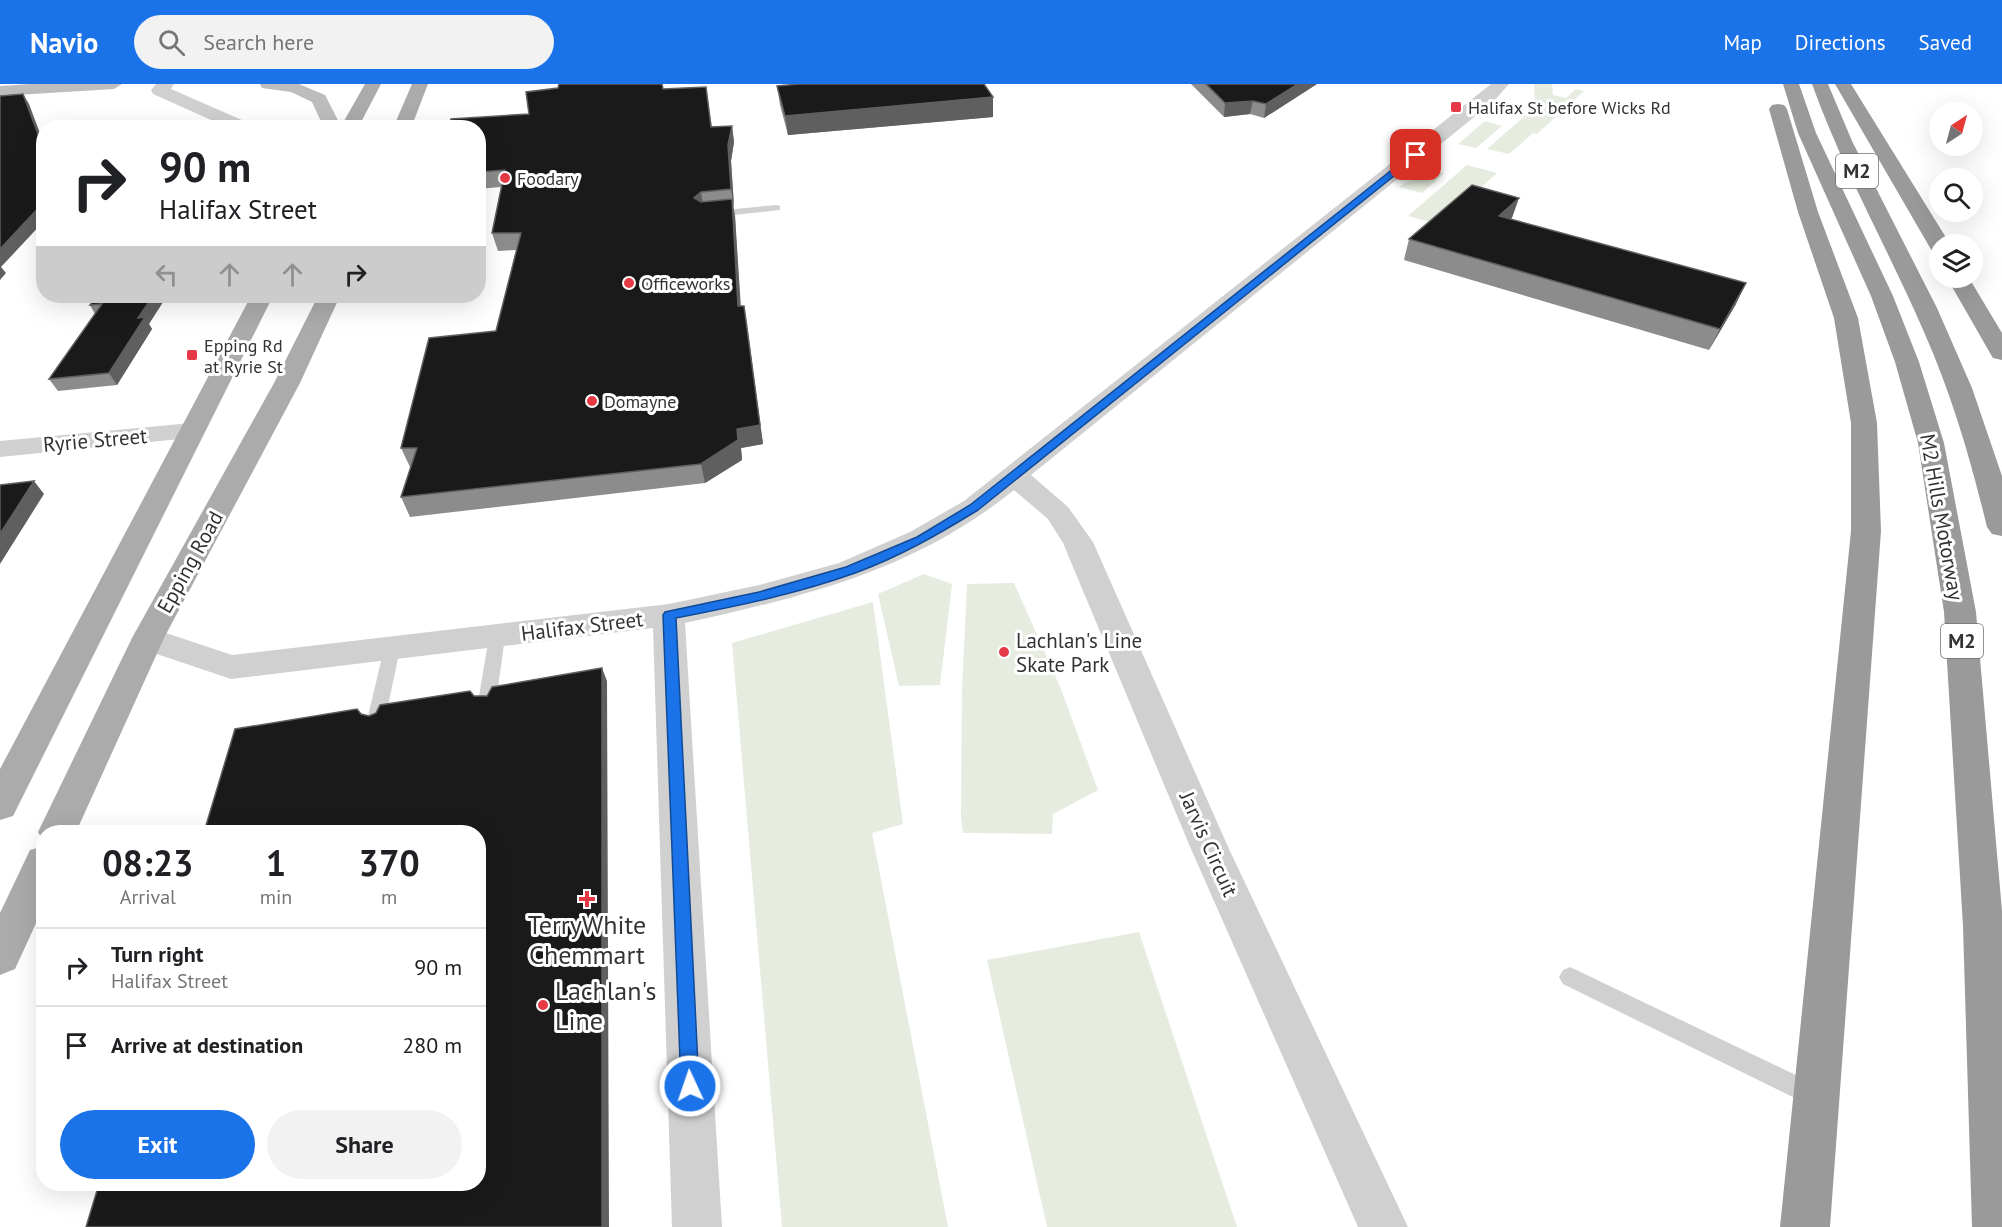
<!DOCTYPE html>
<html lang="en">
<head>
<meta charset="utf-8">
<style>
	body { margin:0; font-family:"PT Sans",sans-serif; background:#f2f2f2; color:#202124; height:100vh; display:flex; flex-direction:column; font-size:22px; white-space:nowrap }
	* { box-sizing:border-box; margin:0 }
	p { font-size:20px; color:#757577 }
	.icon { flex:none; width:33px; height:33px; fill:none; stroke:currentColor; stroke-width:2; stroke-linecap:round; stroke-linejoin:round }
	.map { position:relative; flex:1; overflow:hidden }
	.details { position:absolute; left:36px; top:741px; width:450px; height:366px; display:flex; flex-direction:column; background:#fff; border-radius:24px; box-shadow:0 6px 24px #0002 }
	.details>* { flex:none }
	.hud { position:absolute; left:36px; top:36px; width:450px; height:183px; border-radius:24px; box-shadow:0 6px 24px #0002; background:#fff; color:#202124; overflow:hidden }
	.needle { width:39px; rotate:36deg }
	.buttons { position:absolute; left:1929px; top:18px; display:grid; gap:12px }
	.buttons a { display:grid; place-items:center; width:54px; height:54px; border-radius:50%; background:#fff; box-shadow:0 6px 24px #0002; font-size:30px }
	.pin { position:absolute; display:grid; place-items:center; width:51px; height:51px; color:#fff; margin:-26px; border-radius:12px; box-shadow:0 3px 9px #0006 }
	.me { position:absolute; width:66px; margin:-33px; rotate:357deg; stroke-linejoin:round; filter:drop-shadow(0 0 4px #0008) }
	.turn { display:flex; align-items:center; gap:21px; height:126px; padding:0 24px; font-size:27px }
	.turn .icon { width:78px; height:78px; stroke-width:2.5 }
	.turn b { display:block; font-size:42px; line-height:51px }
	.lanes { display:flex; align-items:center; height:57px; padding:0 24px; background:#0003; justify-content:center; gap:30px; direction:ltr }
	.lanes .off { opacity:.35 }
	.eta { display:flex; justify-content:space-evenly; align-items:center; height:102px; text-align:center }
	.eta b { font-size:36px; font-weight:700; line-height:42px }
	.primary-button { display:flex; gap:12px; margin-top:auto; padding:12px 24px }
	.primary-button a { flex:1; height:69px; border-radius:36px; background:#1a73e8; color:#fff; font-size:24px; font-weight:700; line-height:69px; text-align:center }
	.primary-button a+a { background:#f2f2f2; color:#202124 }
	ul { padding:0; list-style:none }
	li { display:flex; align-items:center; gap:18px; height:78px; padding:0 24px; border-top:2px solid #e0e0e0 }
	li div { flex:1 }
	li b { display:block; font-size:22px }
	li em { font-style:normal }
	header { display:flex; align-items:center; gap:36px; box-sizing:border-box; height:84px; padding:0 30px; background:#1a73e8; color:#fff }
	header strong { font-size:28px }
	nav { display:flex; gap:33px; margin-inline-start:auto; font-size:21px }
	.search { width:420px; height:54px; background:#f2f2f2; display:flex; align-items:center; gap:15px; box-sizing:border-box; padding:0 21px; border-radius:33px; color:#757577; font-size:22px }
	.map>svg:first-child { display:block }
	.green { fill:#e6ecdf }
	.lines { fill:none; stroke-linecap:round; stroke-linejoin:round }
	.lane { fill:#d0d0d0; fill-rule:evenodd }
	.street { fill:#d0d0d0; fill-rule:evenodd }
	.secondary { fill:#bdbdbd; fill-rule:evenodd }
	.primary { fill:#ababab; fill-rule:evenodd }
	.highway { fill:#9a9a9a; fill-rule:evenodd }
	.wall { fill:#8c8c8c }
	.shaded-wall { fill:#5f5f5f }
	.building { fill:#1a1a1a; stroke:#5f5f5f; stroke-width:1.5 }
	.route { fill:#1a73e8; stroke:#114b97; stroke-width:1.5 }
	.poi-dot { fill:#e63946; stroke:#fff; stroke-width:2 }
	.labels { text-anchor:middle; dominant-baseline:central; stroke-width:6; stroke-linejoin:round; paint-order:stroke }
	.far-poi-label { font-size:18px; fill:#333; stroke:#fff; text-anchor:start }
	.shield { fill:#fff; stroke:#707070; stroke-width:1.5 }
	.shield-label { font-size:20px; font-weight:bold; fill:#333 }
	.street-label { font-size:21px; fill:#333; stroke:#fff }
	.poi-label { font-size:21px; fill:#333; stroke:#fff; text-anchor:start }
	.near-poi-label { font-size:26px; fill:#333; stroke:#fff }
</style>
</head>
<body>
<header>
<strong>Navio</strong>
<div class="search"><svg class="icon" aria-label="search" viewBox="0 0 24 24"><circle cx="10" cy="10" r="6"/><path d="M15 15l6 6"/></svg>Search here</div>
<nav><a>Map</a><a>Directions</a><a>Saved</a></nav>
</header>
<div class="map">
<svg width="2002" height="1143" viewBox="0 0 2002 1143">
	<rect width="100%" height="100%" fill="#fff"/>
	<path class="green" d="M 1534,0 L 1552,0 L 1553,11 L 1566,14 L 1576,5 L 1584,7 L 1537,50 L 1533,49 L 1509,70 L 1487,65 L 1535,23 Z
		M 1485,37 L 1502,42 L 1476,64 L 1458,60 Z
		M 1467,81 L 1497,89 L 1460,123 L 1433,139 L 1408,132 Z
		M 1433,86 L 1444,89 L 1422,109 L 1399,103 C 1409,94 1422,96 1433,86 Z
		M 924,490 L 952,500 L 940,601 L 899,602 L 878,510 Z
		M 1014,499 L 1061,605 L 1098,706 L 1053,730 L 1052,750 L 963,749 L 961,732 L 962,604 L 967,500 Z
		M 873,518 L 903,740 L 872,749 L 948,1143 L 782,1143 L 732,559 Z
		M 1139,848 L 1237,1143 L 1047,1143 L 987,876 Z"/>
	<g class="lines">
		<path class="lane" d="M 776,121 L 780,122 L 780,126 L 714,133 L 709,130 L 714,127 Z
			M 497,547 L 503,549 L 505,553 L 496,618 L 493,623 L 487,624 L 481,623 L 478,618 L 489,553 L 491,549 Z
			M 392,559 L 398,561 L 400,565 L 385,636 L 382,641 L 376,643 L 370,641 L 367,636 L 384,565 L 386,561 Z
			M 1570,883 L 1821,1003 L 1824,1011 L 1821,1019 L 1813,1022 L 1805,1019 L 1563,900 L 1559,893 L 1563,886 Z"/>
		<path class="street" d="M 156,0 L 174,0 L 171,5 L 251,40 L 254,44 L 229,44 L 153,10 L 151,6 Z
			M 1491,0 L 1509,0 L 1494,17 L 1031,391 L 1068,423 L 1093,458 L 1229,765 L 1408,1143 L 1358,1143 L 1191,765 L 1063,459 L 1048,435 L 1014,406 C 915,486 807,512 685,539 L 722,1143 L 672,1143 L 653,544 L 231,595 L 136,563 L 132,555 L 136,547 L 148,543 L 232,571 L 669,520 L 759,501 L 839,479 L 910,448 L 964,417 Z
			M 191,339 L 200,341 L 204,347 L 200,353 L 0,373 L 0,357 Z"/>
		<path class="secondary" d="M 31,0 L 122,0 L 114,5 L 0,12 L 0,2 Z
			M 260,0 L 299,0 L 325,11 L 342,44 L 324,44 L 312,18 L 291,8 L 262,4 Z"/>
		<path class="primary" d="M 365,0 L 381,0 L 358,44 L 340,44 Z
			M 412,0 L 428,0 L 411,44 L 393,44 Z
			M 251,212 L 273,212 L 13,732 L 0,736 L 0,685 Z
			M 318,212 L 340,212 L 300,299 L 164,554 L 76,748 L 44,748 L 44,759 L 38,748 L 132,554 L 274,299 Z
			M 44,762 L 44,822 L 15,885 L 0,891 L 0,829 L 30,766 Z"/>
		<path class="highway" d="M 1783,0 L 1799,0 L 1816,49 L 1893,212 L 1919,278 L 1944,359 L 1976,528 L 2002,827 L 2002,1143 L 1972,1143 L 1963,842 L 1944,528 L 1918,359 L 1895,278 L 1871,212 L 1798,49 Z
			M 1812,0 L 1828,0 L 1852,57 L 1937,224 L 1972,304 L 2002,392 L 2002,452 L 1992,450 L 1987,443 C 1971,377 1952,311 1924,248 C 1888,165 1843,86 1812,0 Z
			M 1835,0 L 1851,0 L 1950,160 L 1940,160 L 1940,168 L 1932,167 L 1929,162 Z
			M 1778,20 L 1784,21 L 1787,25 L 1818,128 L 1858,234 L 1877,339 L 1881,447 L 1830,1143 L 1780,1143 L 1851,447 L 1851,339 L 1834,234 L 1798,128 L 1769,25 L 1772,21 Z
			M 1947,194 L 1969,194 L 2002,249 L 2002,276 L 1993,274 L 1990,269 Z"/>
	</g>
	<path class="wall" d="M 1191,0 L 1317,0 L 1264,34 L 1250,30 L 1224,33 Z
		M 777,2 L 993,33 L 788,51 L 780,21 Z
		M 706,3 L 712,43 L 732,42 L 734,58 L 731,77 L 734,122 L 733,122 L 735,132 L 740,222 L 744,222 L 747,240 L 763,360 L 741,364 L 742,376 L 705,399 L 410,433 L 401,413 L 411,383 L 410,383 L 401,364 L 496,247 L 516,166 L 498,167 L 492,149 L 501,103 L 478,105 L 478,44 L 529,30 L 663,5 Z
		M 1512,134 L 1510,135 L 1736,220 L 1709,266 L 1404,176 L 1409,155 Z
		M 97,212 L 149,240 L 152,245 L 117,301 L 58,307 L 49,295 L 95,230 L 90,221 Z"/>
	<path class="shaded-wall" d="M 1298,0 L 1317,0 L 1264,34 L 1266,20 Z
		M 23,10 L 29,20 L 44,60 L 44,66 Z
		M 993,13 L 993,33 L 788,51 L 785,32 Z
		M 1253,17 L 1250,30 L 1224,33 L 1225,19 Z
		M 732,42 L 734,58 L 731,77 L 734,122 L 731,105 L 728,61 Z
		M 701,108 L 704,125 L 694,114 Z
		M 1519,114 L 1512,134 L 1492,152 L 1499,132 Z
		M 732,115 L 735,132 L 742,240 L 738,222 Z
		M 44,118 L 44,137 L 1,183 L 6,189 L 0,196 L 0,165 Z
		M 1746,199 L 1736,220 L 1709,266 L 1720,245 Z
		M 153,212 L 167,212 L 149,240 L 152,245 L 117,301 L 109,289 L 138,234 Z
		M 744,222 L 763,360 L 741,364 L 742,376 L 705,399 L 701,380 L 737,345 Z
		M 34,397 L 44,410 L 0,480 L 0,450 Z
		M 602,584 L 607,597 L 609,1143 L 602,1143 Z"/>
	<path class="building" d="M 559,0 L 662,0 L 663,5 L 706,3 L 711,43 L 732,42 L 728,61 L 731,105 L 701,108 L 694,114 L 701,118 L 732,115 L 738,222 L 744,222 L 760,341 L 737,345 L 738,356 L 701,380 L 401,413 L 417,364 L 401,364 L 429,254 L 496,247 L 521,149 L 492,149 L 505,86 L 478,88 L 478,44 L 448,44 L 451,35 L 529,30 L 526,8 L 558,4 Z
		M 799,0 L 984,0 L 993,13 L 785,32 L 777,2 Z
		M 1206,0 L 1298,0 L 1266,20 L 1253,17 L 1225,19 Z
		M 23,10 L 44,66 L 44,118 L 0,165 L 0,12 Z
		M 1472,101 L 1519,114 L 1499,132 L 1746,199 L 1720,245 L 1409,155 Z
		M 97,212 L 153,212 L 138,234 L 145,233 L 109,289 L 49,295 L 102,220 L 90,221 Z
		M 34,397 L 0,450 L 0,401 Z
		M 602,584 L 602,1143 L 86,1143 L 99,1100 L 478,1100 L 478,748 L 204,748 L 235,645 L 357,625 L 361,630 L 369,632 L 376,629 L 380,621 L 470,607 L 474,612 L 487,612 L 492,603 Z"/>
	<path class="route" d="M 1413,69 L 1420,71 L 978,426 C 939,450 899,473 855,489 C 797,510 736,522 676,534 L 699,1002 L 696,1008 L 690,1011 L 683,1008 L 681,1002 L 663,531 L 665,528 L 759,508 L 846,483 L 917,453 L 970,421 Z"/>
	<g class="poi-dot">
		<rect x="1450" y="17" width="12" height="12" rx="3"/>
		<circle cx="505" cy="94" r="6"/>
		<circle cx="629" cy="199" r="6"/>
		<rect x="186" y="265" width="12" height="12" rx="3"/>
		<circle cx="592" cy="317" r="6"/>
		<circle cx="1004" cy="568" r="6"/>
		<path d="M584 806h6v6h6v6h-6v6h-6v-6h-6v-6h6z"/>
		<circle cx="543" cy="921" r="6"/>
	</g>
	<g class="labels">
		<g class="far-poi-label">
			<text x="1468" y="23">Halifax St before Wicks Rd</text>
			<text x="517" y="94">Foodary</text>
			<text x="641" y="199">Officeworks</text>
			<text x="204" y="261">Epping Rd<tspan x="204" dy="21">at Ryrie St</tspan></text>
			<text x="604" y="317">Domayne</text>
		</g>
		<g class="shield">
			<rect x="1836" y="70" width="42" height="34" rx="4.5"/>
			<rect x="1941" y="540" width="42" height="34" rx="4.5"/>
		</g>
		<g class="shield-label">
			<text x="1857" y="87">M2</text>
			<text x="1962" y="557">M2</text>
		</g>
		<g class="street-label">
			<text transform="translate(95 356) rotate(-5)">Ryrie Street</text>
			<text transform="translate(1942 433) rotate(80)">M2 Hills Motorway</text>
			<text transform="translate(190 478) rotate(-61)">Epping Road</text>
			<text transform="translate(582 542) rotate(-7)">Halifax Street</text>
			<text transform="translate(1209 760) rotate(66)">Jarvis Circuit</text>
		</g>
		<g class="poi-label">
			<text x="1016" y="556">Lachlan's Line<tspan x="1016" dy="24">Skate Park</tspan></text>
		</g>
		<g class="near-poi-label">
			<text x="587" y="840">TerryWhite<tspan x="587" dy="30">Chemmart</tspan></text>
			<text x="555" y="906" text-anchor="start">Lachlan's<tspan x="555" dy="30">Line</tspan></text>
		</g>
	</g>
</svg>
<div class="buttons">
<a><svg class="needle" viewBox="-14 -14 28 28"><path d="M0-13l5 13h-10z" fill="#e53935"/><path d="M0 13l5-13h-10z" fill="#757577"/></svg></a>
<a><svg class="icon" aria-label="search" viewBox="0 0 24 24"><circle cx="10" cy="10" r="6"/><path d="M15 15l6 6"/></svg></a>
<a><svg class="icon" aria-label="layers" viewBox="0 0 24 24"><path d="M12 4l9 5-9 5-9-5zM3 14l9 5 9-5"/></svg></a>
</div>
<div class="pin" style="left:1416px;top:71px;background:#d93025"><svg class="icon" aria-label="arrive" viewBox="0 0 24 24"><path d="M6 21V4h12l-3 4 3 4H6"/></svg></div>
<svg class="me" style="left:690px;top:1002px" viewBox="-20 -20 40 40"><circle r="17" fill="#1a73e8" stroke="#fff" stroke-width="3"/><path d="M0-11L8 9 0 5-8 9z" fill="#fff"/></svg>
<div class="hud">
<div class="turn"><svg class="icon" aria-label="right" viewBox="0 0 24 24"><path d="M7 20v-9h11M14 6l5 5-5 5"/></svg><div><b>90 m</b>Halifax Street</div></div>
<div class="lanes"><svg class="icon off" aria-label="left" viewBox="0 0 24 24"><path d="M17 20v-9H6M10 6l-5 5 5 5"/></svg><svg class="icon off" aria-label="ahead" viewBox="0 0 24 24"><path d="M12 20V5M6 11l6-6 6 6"/></svg><svg class="icon off" aria-label="ahead" viewBox="0 0 24 24"><path d="M12 20V5M6 11l6-6 6 6"/></svg><svg class="icon" aria-label="right" viewBox="0 0 24 24"><path d="M7 20v-9h11M14 6l5 5-5 5"/></svg></div>
</div>
<section class="details">
<div class="eta">
<div><b>08:23</b><p>Arrival</p></div>
<div><b>1</b><p>min</p></div>
<div><b>370</b><p>m</p></div>
</div>
<ul>
<li><svg class="icon" aria-label="right" viewBox="0 0 24 24"><path d="M7 20v-9h11M14 6l5 5-5 5"/></svg><div><b>Turn right</b><p>Halifax Street</p></div><em>90 m</em></li>
<li><svg class="icon" aria-label="arrive" viewBox="0 0 24 24"><path d="M6 21V4h12l-3 4 3 4H6"/></svg><div><b>Arrive at destination</b></div><em>280 m</em></li>
</ul>
<div class="primary-button"><a>Exit</a><a>Share</a></div>
</section>
</div>
</body>
</html>
